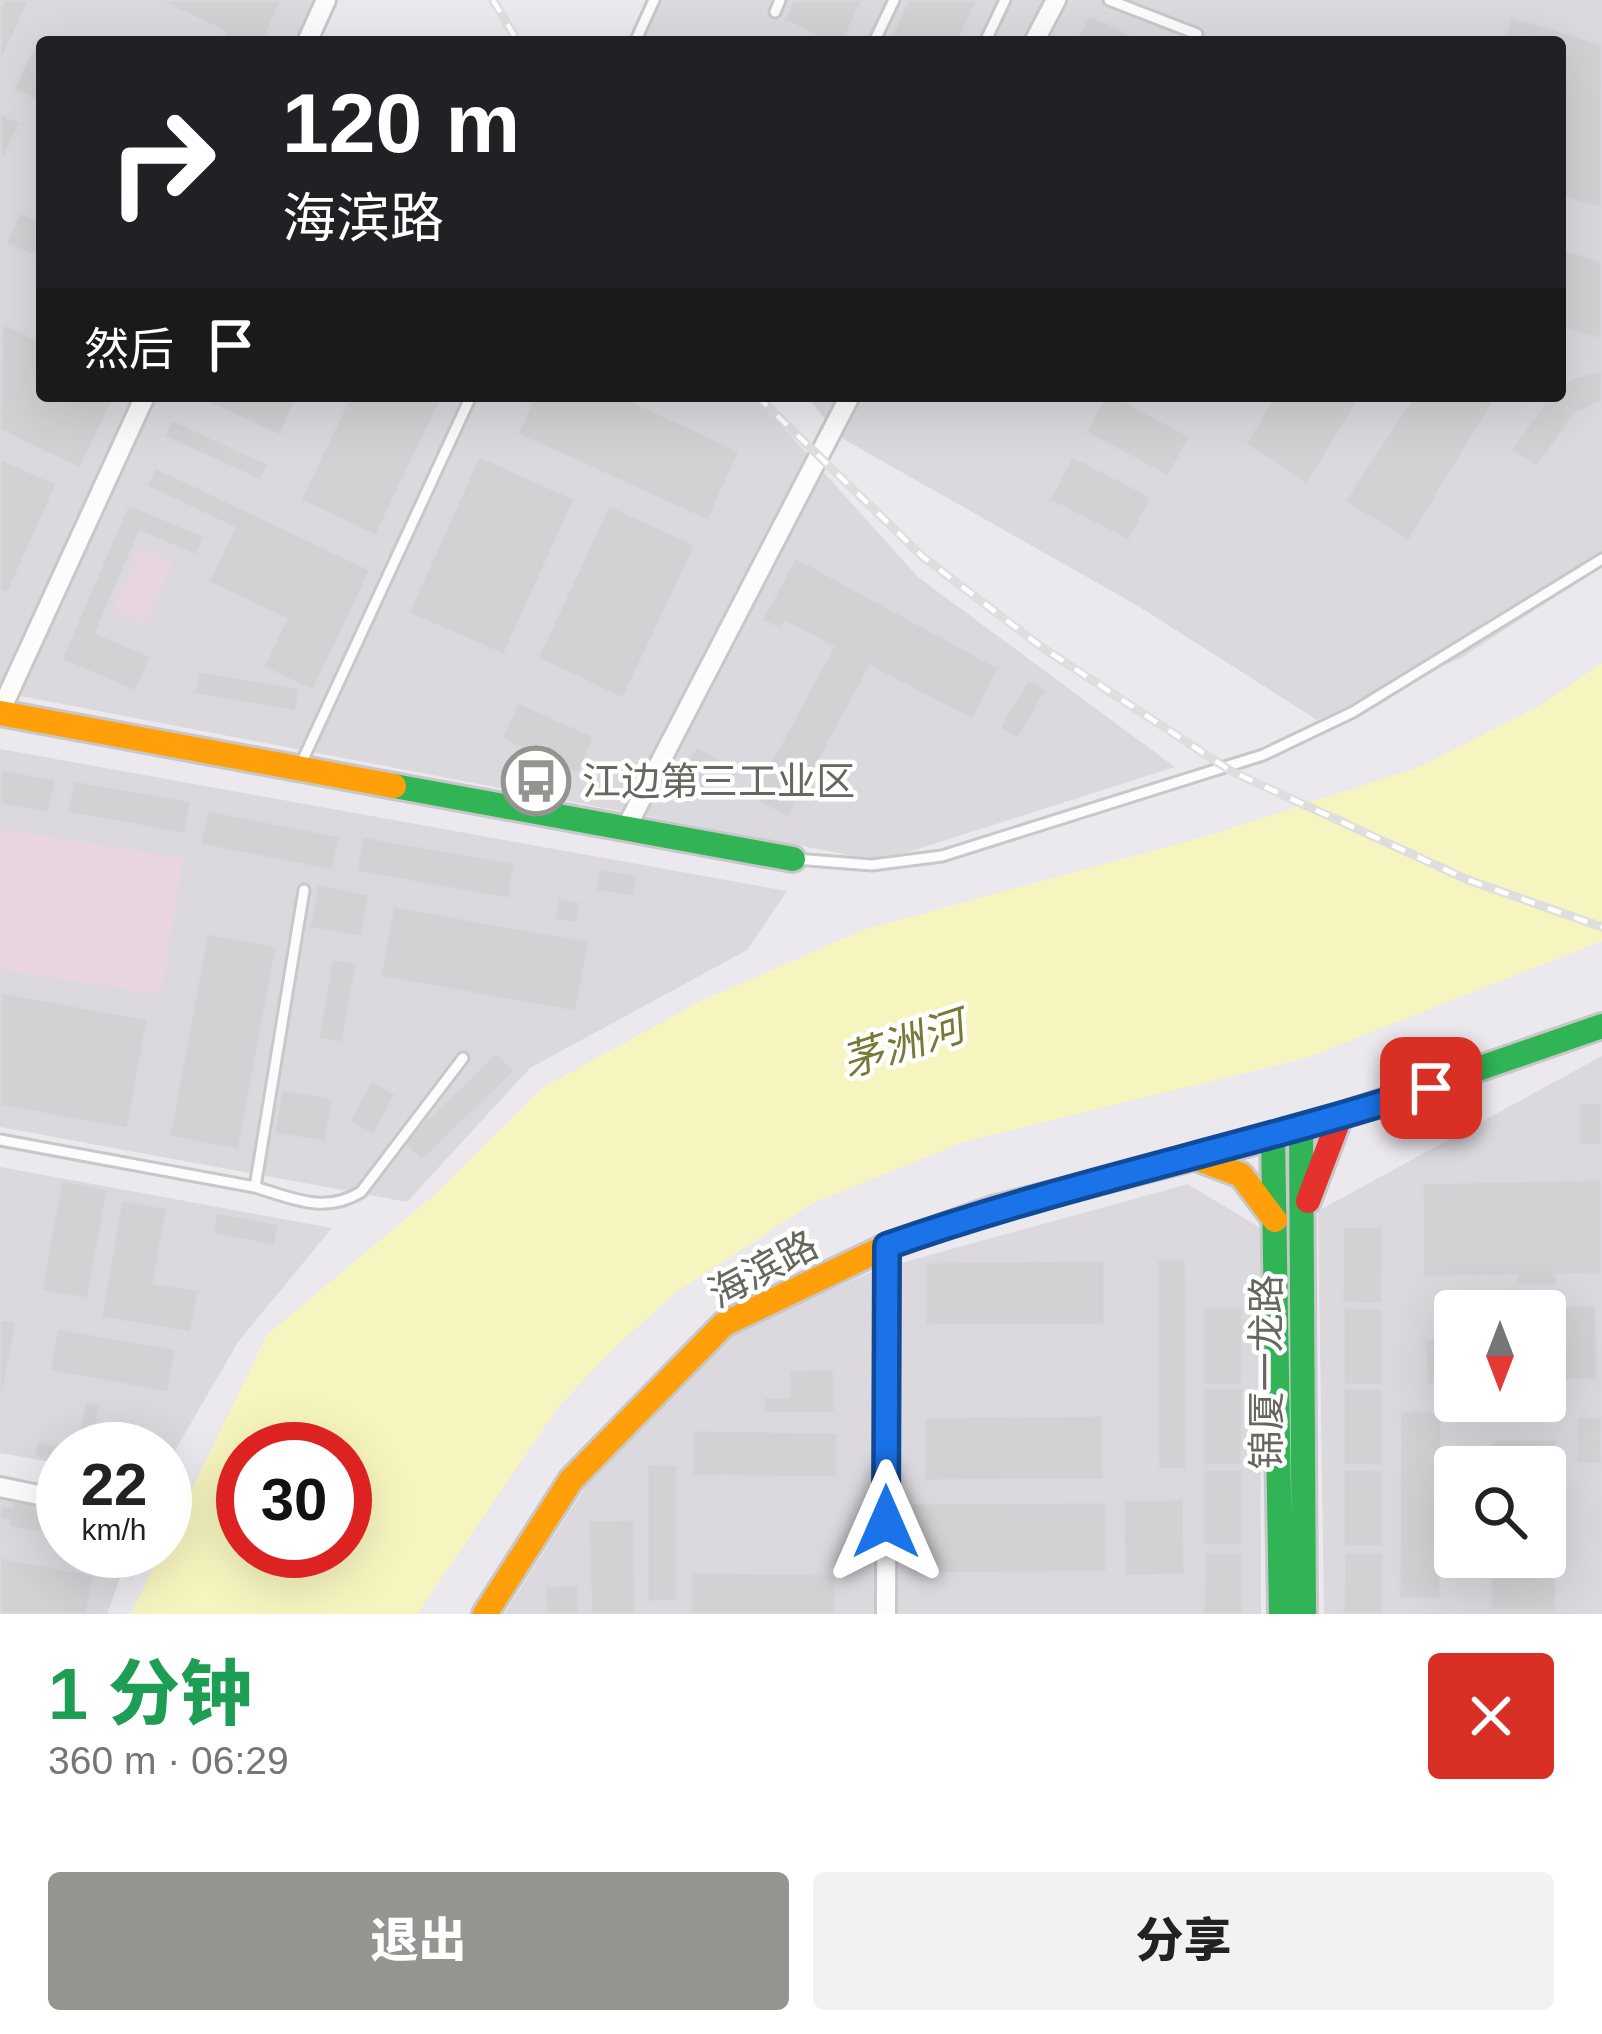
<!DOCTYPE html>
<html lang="zh">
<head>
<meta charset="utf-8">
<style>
	body { margin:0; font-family:Arial,"Noto Sans SC",sans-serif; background:#f2f2f2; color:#222; height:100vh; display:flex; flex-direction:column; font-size:45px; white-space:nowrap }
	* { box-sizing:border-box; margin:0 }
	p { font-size:39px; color:#767676 }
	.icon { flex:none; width:66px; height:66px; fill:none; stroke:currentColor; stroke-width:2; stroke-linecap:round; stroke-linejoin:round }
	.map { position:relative; height:1614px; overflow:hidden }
	.drawer { display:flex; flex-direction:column; background:#fff; flex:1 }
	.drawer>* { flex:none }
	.hud { position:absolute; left:36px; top:36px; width:1530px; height:366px; border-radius:12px; box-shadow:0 12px 48px #0002; background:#202124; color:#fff; overflow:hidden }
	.needle { width:78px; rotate:180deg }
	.controls { position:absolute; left:1434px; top:1290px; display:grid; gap:24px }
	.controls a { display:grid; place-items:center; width:132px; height:132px; border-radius:12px; background:#fff; box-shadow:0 12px 48px #0002; font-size:60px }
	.speed { position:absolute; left:36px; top:1422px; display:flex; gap:24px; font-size:60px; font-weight:700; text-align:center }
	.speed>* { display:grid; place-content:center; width:156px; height:156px; border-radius:50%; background:#fff; box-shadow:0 12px 48px #0002; line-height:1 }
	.speed small { font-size:30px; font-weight:400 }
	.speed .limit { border:18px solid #d22; background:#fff; color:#111 }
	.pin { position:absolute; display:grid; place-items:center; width:102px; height:102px; color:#fff; margin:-51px; border-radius:24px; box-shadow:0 6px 18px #0006 }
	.me { position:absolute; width:132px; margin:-66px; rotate:0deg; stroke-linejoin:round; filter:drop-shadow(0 0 9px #0008) }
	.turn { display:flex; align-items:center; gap:42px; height:252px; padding:0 48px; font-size:54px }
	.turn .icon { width:156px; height:156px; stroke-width:2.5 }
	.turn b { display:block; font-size:84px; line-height:102px }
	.then { display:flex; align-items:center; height:114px; padding:0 48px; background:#0003; gap:24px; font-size:45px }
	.round { display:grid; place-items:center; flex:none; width:126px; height:126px; border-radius:12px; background:#f2f2f2 }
	.head { display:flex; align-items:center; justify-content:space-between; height:204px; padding:0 48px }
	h1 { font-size:72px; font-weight:800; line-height:90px; color:#1e9e55 }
	.primary-button { display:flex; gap:24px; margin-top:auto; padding:24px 48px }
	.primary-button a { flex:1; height:138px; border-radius:12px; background:#959490; color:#fff; font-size:48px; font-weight:800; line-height:138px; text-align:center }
	.primary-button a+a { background:#f2f2f2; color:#222 }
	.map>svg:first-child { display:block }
	.industrial { fill:#dbd9de; fill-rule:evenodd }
	.green { fill:#e8d5e0 }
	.water { fill:#f7f5bf; fill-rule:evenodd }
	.building { fill:#d2d2d5; stroke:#dad8de; stroke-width:3 }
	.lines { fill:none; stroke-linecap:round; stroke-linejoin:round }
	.lane-casing { stroke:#c8c8c8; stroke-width:15 }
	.street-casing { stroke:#c8c8c8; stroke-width:24 }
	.fast-casing { stroke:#c8c7c7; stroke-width:30 }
	.slow-casing { stroke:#c8c7c7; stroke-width:30 }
	.jam-casing { stroke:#c8c7c7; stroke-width:30 }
	.lane { stroke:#fcfcfc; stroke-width:9 }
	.street { stroke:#fcfcfc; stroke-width:18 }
	.fast { stroke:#30b455; stroke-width:24 }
	.slow { stroke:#ff9f0a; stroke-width:24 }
	.jam { stroke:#e5322d; stroke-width:24 }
	.rail-casing { stroke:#dededf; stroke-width:9 }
	.rail { stroke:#fff; stroke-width:4.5; stroke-dasharray:14; stroke-linecap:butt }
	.route-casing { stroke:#114b97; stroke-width:30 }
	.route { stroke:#1a73e8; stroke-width:21 }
	.labels { text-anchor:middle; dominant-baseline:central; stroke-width:9; stroke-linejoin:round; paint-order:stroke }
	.poi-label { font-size:39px; fill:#66675e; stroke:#fff; text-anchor:start }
	.street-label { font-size:39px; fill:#66675e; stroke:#fff }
	.water-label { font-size:42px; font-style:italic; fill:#767a34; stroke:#fff }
</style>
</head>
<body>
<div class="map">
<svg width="1602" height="1614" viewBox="0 0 1602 1614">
	<rect width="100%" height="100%" fill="#ebe9ee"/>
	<path class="industrial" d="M 0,0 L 327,0 L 317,42 L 42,42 L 42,396 L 755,396 L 918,577 L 1175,767 L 880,861 L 0,692 Z
		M 661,0 L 1602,0 L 1602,567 L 1461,658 L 1317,720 L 1138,606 L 838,436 L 807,396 L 1560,396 L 1560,42 L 643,42 Z
		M 0,749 L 787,891 L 747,950 L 530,1068 L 407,1202 L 0,1127 Z
		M 1602,1056 L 1602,1614 L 1324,1614 L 1318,1211 ZM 1455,1311 L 1545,1311 L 1545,1401 L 1455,1401 ZM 1455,1467 L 1545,1467 L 1545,1557 L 1455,1557 Z
		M 0,1167 L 332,1228 L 238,1342 L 165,1468 L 165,1449 L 63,1449 L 63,1464 L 0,1453 Z
		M 1188,1184 L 1260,1228 L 1261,1614 L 504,1614 L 588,1483 L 733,1332 L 876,1270 Z
		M 0,1489 L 63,1501 L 63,1551 L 130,1551 L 107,1614 L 0,1614 Z"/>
	<path class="green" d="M 141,548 L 173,562 L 145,624 L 113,609 Z
		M 0,829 L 183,858 L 161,995 L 0,969 Z"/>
	<path class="water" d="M 1602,663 L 1602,941 L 1306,1058 L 963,1142 L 811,1204 L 675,1293 L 614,1348 L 558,1407 L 417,1614 L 131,1614 L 267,1335 L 434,1195 L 542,1088 L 699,1002 L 863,930 L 1214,834 L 1422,766 L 1539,706 ZM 243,1449 L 345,1449 L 345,1551 L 243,1551 Z"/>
	<path class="building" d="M 4,0 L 30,0 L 0,64 L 0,8 Z
		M 158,0 L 282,0 L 263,42 L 220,42 L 225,32 Z
		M 793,0 L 863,0 L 843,42 L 829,42 L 784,20 Z
		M 908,0 L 978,0 L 958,42 L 888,42 Z
		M 1089,14 L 1145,42 L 1075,42 Z
		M 1511,16 L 1602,44 L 1602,209 L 1560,196 L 1560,42 L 1503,42 Z
		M 38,37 L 48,42 L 42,42 L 42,103 L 13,89 Z
		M 0,113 L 21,123 L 0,166 Z
		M 20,212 L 42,222 L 42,260 L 6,243 Z
		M 1560,248 L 1602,261 L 1602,340 L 1560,327 Z
		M 2,323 L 42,342 L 42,396 L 115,396 L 80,469 L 0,430 Z
		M 1602,370 L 1602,402 L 1574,414 L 1538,467 L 1510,451 L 1549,396 L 1560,396 L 1560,387 L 1574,377 Z
		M 193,396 L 298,396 L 280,436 Z
		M 350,396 L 443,396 L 376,536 L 300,500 Z
		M 534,396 L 621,396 L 740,451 L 708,521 L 517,434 Z
		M 1105,396 L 1116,396 L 1191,437 L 1168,477 L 1085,432 Z
		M 1274,396 L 1361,396 L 1307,485 L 1245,444 Z
		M 1413,396 L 1497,396 L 1409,541 L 1344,502 Z
		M 171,419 L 269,464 L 261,481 L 164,437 Z
		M 479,456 L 575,499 L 504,655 L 408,613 Z
		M 1072,456 L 1152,497 L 1129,541 L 1049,500 Z
		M 0,458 L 57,484 L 8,593 L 0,590 Z
		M 155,467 L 371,570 L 313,691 L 263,667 L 286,619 L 208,582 L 234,528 L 146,486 Z
		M 128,504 L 205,536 L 197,556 L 140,532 L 96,633 L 151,656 L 136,692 L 61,660 Z
		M 609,505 L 696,545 L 623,699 L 537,658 Z
		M 795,557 L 999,668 L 973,720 L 870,667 L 788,818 L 751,798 L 833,647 L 785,622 L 781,630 L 762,620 Z
		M 199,671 L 300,688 L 296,712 L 194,694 Z
		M 1028,679 L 1047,690 L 1018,739 L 999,728 Z
		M 518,702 L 595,737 L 578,774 L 501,739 Z
		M 696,746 L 739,769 L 723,799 L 679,776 Z
		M 0,769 L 56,779 L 49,813 L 0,804 Z
		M 73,780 L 191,801 L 185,834 L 67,813 Z
		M 207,810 L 340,836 L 333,871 L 200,845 Z
		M 362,836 L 515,863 L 509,899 L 356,872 Z
		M 599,869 L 638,875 L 634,897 L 595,891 Z
		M 317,884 L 370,894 L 362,937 L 309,928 Z
		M 558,898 L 581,902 L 577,924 L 554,920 Z
		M 393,906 L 590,941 L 576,1012 L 380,977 Z
		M 207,933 L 277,946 L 239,1150 L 169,1137 Z
		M 332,959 L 357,963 L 343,1043 L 318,1039 Z
		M 0,992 L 148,1019 L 128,1129 L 0,1106 Z
		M 497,1052 L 515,1071 L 422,1161 L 403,1142 Z
		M 371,1080 L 396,1094 L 374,1135 L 349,1122 Z
		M 281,1089 L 333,1098 L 326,1142 L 274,1134 Z
		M 1578,1103 L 1602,1103 L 1602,1145 L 1578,1146 Z
		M 1602,1179 L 1602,1274 L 1557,1275 L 1557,1285 L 1516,1285 L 1516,1276 L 1423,1277 L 1422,1183 Z
		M 61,1180 L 108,1189 L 88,1299 L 41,1291 Z
		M 121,1200 L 167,1208 L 154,1283 L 199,1290 L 191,1333 L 101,1318 Z
		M 216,1212 L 279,1224 L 275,1246 L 212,1234 Z
		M 1343,1226 L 1383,1226 L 1382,1304 L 1342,1303 Z
		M 1157,1259 L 1186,1259 L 1187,1470 L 1158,1470 Z
		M 1105,1260 L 1105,1325 L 925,1326 L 925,1262 Z
		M 1596,1305 L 1598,1380 L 1545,1381 L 1545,1311 L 1535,1311 L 1535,1306 Z
		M 1203,1307 L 1243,1307 L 1242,1385 L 1203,1385 Z
		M 1343,1307 L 1383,1308 L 1383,1385 L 1343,1385 Z
		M 0,1319 L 17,1322 L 0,1407 Z
		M 57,1328 L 176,1349 L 168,1393 L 49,1371 Z
		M 1455,1338 L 1455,1384 L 1426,1385 L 1425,1339 Z
		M 834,1369 L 835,1413 L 764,1414 L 763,1397 L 789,1397 L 789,1370 Z
		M 1203,1387 L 1243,1388 L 1242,1465 L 1203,1465 Z
		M 1343,1388 L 1383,1388 L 1383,1466 L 1343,1465 Z
		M 85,1402 L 100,1405 L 92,1449 L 63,1449 L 63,1462 L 34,1457 L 37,1441 L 76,1448 Z
		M 1400,1411 L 1442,1411 L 1441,1599 L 1399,1598 Z
		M 1103,1415 L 1104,1480 L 924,1481 L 924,1417 Z
		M 1576,1417 L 1602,1417 L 1602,1464 L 1576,1464 Z
		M 692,1430 L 838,1432 L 838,1478 L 692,1476 Z
		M 1491,1439 L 1558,1439 L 1556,1611 L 1490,1610 L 1490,1557 L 1545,1557 L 1545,1467 L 1491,1467 Z
		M 647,1464 L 678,1464 L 678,1601 L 647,1602 Z
		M 1203,1469 L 1243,1469 L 1242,1546 L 1203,1546 Z
		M 1343,1469 L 1383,1470 L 1383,1547 L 1343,1547 Z
		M 1184,1499 L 1185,1575 L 1124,1576 L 1123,1500 Z
		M 13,1501 L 47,1507 L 42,1533 L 8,1527 L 9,1521 L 0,1519 L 0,1505 L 12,1507 Z
		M 1106,1502 L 1107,1572 L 911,1574 L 911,1503 Z
		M 634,1519 L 636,1614 L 591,1614 L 588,1520 Z
		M 1204,1552 L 1243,1552 L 1243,1614 L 1203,1614 Z
		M 1344,1552 L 1384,1552 L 1383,1614 L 1343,1614 Z
		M 0,1557 L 94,1575 L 87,1614 L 0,1614 Z
		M 690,1572 L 836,1574 L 836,1614 L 690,1614 Z
		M 579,1585 L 579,1614 L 546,1614 L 545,1586 Z"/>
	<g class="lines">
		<defs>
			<path id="lane" d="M 1109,0 L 1197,34
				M 775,12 L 780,0
				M 635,42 L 654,0
				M 874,42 L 894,0
				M 985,42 L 1005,0
				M 299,768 L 471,396
				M 795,859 L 872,865 L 942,856 L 1263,755 L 1353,712 L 1602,559
				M 0,1140 L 255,1187 L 304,890
				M 255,1187 C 294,1199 325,1214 361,1192 L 463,1058"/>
			<path id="street" d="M 307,42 L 326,0
				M 1034,42 L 1056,0
				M 0,712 L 145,396
				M 626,828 L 850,396
				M 0,1487 L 63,1500
				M 886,1614 L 887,1246"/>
			<path id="fast" d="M 394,786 L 793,859
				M 1301,1130 L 1304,1614
				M 1273,1138 L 1281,1614
				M 883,1248 L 996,1208 L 1301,1130 L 1602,1026"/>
			<path id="slow" d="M 0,713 L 394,786
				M 1196,1158 L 1241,1175 L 1275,1220
				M 485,1614 L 571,1480 L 724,1324 L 883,1248"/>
			<path id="jam" d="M 1308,1201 L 1340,1117"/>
		</defs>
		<use href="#lane" class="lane-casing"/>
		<use href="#street" class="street-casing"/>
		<use href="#fast" class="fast-casing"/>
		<use href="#slow" class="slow-casing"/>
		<use href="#jam" class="jam-casing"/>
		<use href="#lane" class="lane"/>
		<use href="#street" class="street"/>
		<use href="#fast" class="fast"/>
		<use href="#slow" class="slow"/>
		<use href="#jam" class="jam"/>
		<defs>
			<path id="rail" d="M 493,0 L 518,42
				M 757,396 L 923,557 L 1043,648 L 1231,771 L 1468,880 L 1602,927"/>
		</defs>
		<use href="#rail" class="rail-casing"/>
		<use href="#rail" class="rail"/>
	</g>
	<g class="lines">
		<defs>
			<path id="route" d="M 886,1522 L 887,1246 C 1066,1183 1251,1146 1431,1088"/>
		</defs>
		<use href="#route" class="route-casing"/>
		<use href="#route" class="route"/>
	</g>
	<defs>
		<symbol id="bus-ring" viewBox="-11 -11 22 22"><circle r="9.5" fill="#fff" stroke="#959490" stroke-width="1.5"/><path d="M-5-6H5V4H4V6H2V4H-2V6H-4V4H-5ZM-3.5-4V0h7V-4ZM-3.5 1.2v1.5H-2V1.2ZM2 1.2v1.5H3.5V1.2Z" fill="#959490"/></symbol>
	</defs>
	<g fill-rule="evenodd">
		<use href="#bus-ring" x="498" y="743" width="76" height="76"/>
	</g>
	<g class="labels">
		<g class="poi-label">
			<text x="582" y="781">江边第三工业区</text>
		</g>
		<g class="street-label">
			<text transform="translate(763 1269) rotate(-28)">海滨路</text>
			<text transform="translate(1266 1372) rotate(-90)">锦厦一龙路</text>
		</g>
		<g class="water-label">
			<text transform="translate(903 1044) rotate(-18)">茅洲河</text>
		</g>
	</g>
</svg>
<div class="controls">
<a><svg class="needle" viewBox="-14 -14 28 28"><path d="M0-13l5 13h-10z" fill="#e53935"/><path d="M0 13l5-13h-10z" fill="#767676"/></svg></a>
<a><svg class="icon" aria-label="search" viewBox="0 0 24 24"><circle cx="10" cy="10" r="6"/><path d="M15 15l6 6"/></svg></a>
</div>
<div class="speed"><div>22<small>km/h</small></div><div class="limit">30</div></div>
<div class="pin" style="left:1431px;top:1088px;background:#d93025"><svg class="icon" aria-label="arrive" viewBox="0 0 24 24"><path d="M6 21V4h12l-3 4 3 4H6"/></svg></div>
<svg class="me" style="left:886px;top:1522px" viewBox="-20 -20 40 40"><path d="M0-17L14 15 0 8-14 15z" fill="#1a73e8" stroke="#fff" stroke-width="4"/></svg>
<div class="hud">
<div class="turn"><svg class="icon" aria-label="right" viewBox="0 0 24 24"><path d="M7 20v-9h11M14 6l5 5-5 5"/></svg><div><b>120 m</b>海滨路</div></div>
<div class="then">然后<svg class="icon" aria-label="arrive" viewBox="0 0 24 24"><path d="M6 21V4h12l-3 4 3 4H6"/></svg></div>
</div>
</div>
<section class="drawer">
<div class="head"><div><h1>1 分钟</h1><p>360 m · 06:29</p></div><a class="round" style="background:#d93025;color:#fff"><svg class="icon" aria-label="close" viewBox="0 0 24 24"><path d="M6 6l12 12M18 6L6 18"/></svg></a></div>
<div class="primary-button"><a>退出</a><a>分享</a></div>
</section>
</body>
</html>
